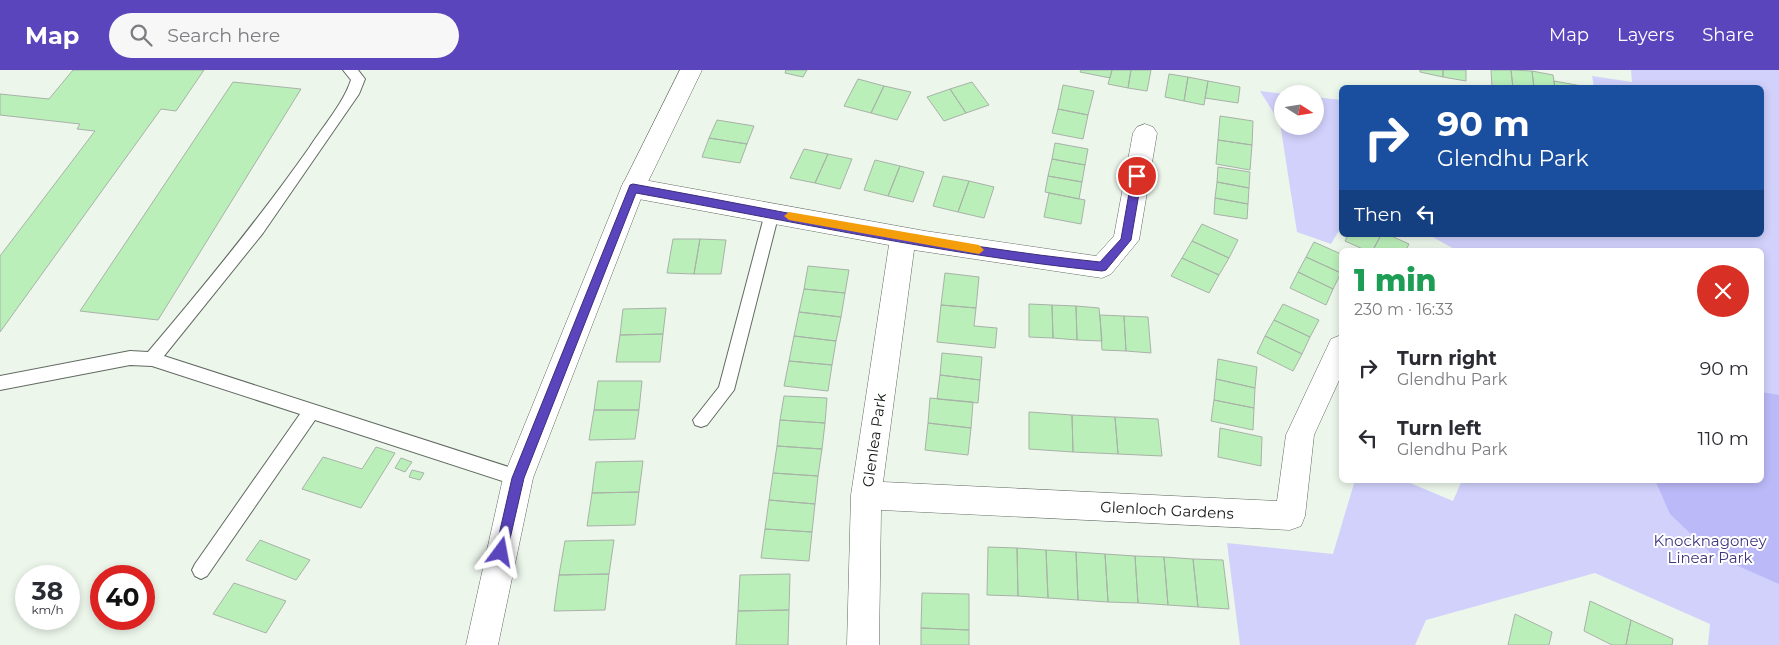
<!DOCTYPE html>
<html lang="en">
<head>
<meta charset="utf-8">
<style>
	body { margin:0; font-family:Montserrat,sans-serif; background:#f7f7f7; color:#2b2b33; height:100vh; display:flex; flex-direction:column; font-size:19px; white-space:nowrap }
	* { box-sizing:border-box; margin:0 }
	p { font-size:16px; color:#7c7c81 }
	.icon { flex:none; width:28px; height:28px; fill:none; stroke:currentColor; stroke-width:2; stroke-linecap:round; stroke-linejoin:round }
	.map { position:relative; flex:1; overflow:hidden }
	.side { position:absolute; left:1339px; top:178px; width:425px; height:235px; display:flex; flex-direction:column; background:#fff; border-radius:8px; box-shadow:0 2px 8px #0003 }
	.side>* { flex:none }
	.top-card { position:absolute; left:1339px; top:15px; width:425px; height:152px; border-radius:8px; box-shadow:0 2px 8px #0003; background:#1a4fa0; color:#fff; overflow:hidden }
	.needle { width:32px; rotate:102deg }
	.buttons { position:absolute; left:1274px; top:15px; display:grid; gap:10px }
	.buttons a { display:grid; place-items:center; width:50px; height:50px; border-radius:50%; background:#fff; box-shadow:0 2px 8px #0003; font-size:25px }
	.speed { position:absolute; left:15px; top:495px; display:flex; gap:10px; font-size:25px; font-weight:700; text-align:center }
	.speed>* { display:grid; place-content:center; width:65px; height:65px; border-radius:50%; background:#fff; box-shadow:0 2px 8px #0003; line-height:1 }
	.speed small { font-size:12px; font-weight:400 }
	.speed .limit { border:8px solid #d22; background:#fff; color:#111 }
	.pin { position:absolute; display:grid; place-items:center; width:42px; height:42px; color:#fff; margin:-21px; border:2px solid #fff; border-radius:50%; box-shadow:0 1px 5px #0007 }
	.me { position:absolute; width:55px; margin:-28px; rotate:13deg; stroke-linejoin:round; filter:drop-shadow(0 0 4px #0008) }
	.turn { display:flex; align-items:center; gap:18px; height:105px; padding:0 15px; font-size:22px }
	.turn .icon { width:65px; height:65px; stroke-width:2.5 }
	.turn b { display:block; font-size:35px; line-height:42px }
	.then { display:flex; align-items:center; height:48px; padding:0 15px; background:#0003; gap:10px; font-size:19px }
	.round { display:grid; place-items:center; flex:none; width:52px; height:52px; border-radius:26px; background:#f7f7f7 }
	.summary { display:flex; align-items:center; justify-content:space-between; height:85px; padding:0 15px }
	h1 { font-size:30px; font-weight:800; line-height:38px; color:#1e9e55 }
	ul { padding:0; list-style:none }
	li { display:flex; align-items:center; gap:15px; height:70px; padding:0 15px }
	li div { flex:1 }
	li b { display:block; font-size:19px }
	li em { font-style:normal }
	header { display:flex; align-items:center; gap:30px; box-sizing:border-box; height:70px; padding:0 25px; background:#5b45bd; color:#fff }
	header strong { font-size:24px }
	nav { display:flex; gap:28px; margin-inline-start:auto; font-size:18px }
	.search { width:350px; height:45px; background:#f7f7f7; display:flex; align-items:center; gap:12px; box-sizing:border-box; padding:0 18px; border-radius:28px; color:#7c7c81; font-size:19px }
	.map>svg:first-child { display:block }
	.green { fill:#d2d1fc }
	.forest { fill:#bcb9f8 }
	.building { fill:#bbefba; stroke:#a8b2a8 }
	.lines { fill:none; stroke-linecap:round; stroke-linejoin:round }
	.service-casing { stroke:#616a61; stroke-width:2 }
	.minor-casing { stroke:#616a61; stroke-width:1 }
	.tertiary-casing { stroke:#616a61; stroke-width:1 }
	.service { fill:#fff; fill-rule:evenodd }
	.minor { fill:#fff; fill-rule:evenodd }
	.tertiary { fill:#fff; fill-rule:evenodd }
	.route { fill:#5b45bd; stroke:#3b2d7b }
	.slow { fill:#f59e0b }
	.labels { text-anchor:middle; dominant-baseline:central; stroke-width:4; stroke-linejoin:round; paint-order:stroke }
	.street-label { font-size:15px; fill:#131713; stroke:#fff }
	.park-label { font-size:15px; fill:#40367e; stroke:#fff }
</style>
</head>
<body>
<header>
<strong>Map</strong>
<div class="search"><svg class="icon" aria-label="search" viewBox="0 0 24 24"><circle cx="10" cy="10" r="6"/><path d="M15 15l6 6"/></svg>Search here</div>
<nav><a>Map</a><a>Layers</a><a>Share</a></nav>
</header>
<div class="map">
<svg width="1779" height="575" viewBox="0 0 1779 575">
	<rect width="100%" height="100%" fill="#ecf6eb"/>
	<path class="green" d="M 1631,0 L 1779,0 L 1779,575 L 1708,575 L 1710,554 L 1595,503 L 1426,550 L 1415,575 L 1240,575 L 1227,473 L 1333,484 L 1355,410 L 1403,410 L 1453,431 L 1462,410 L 1761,410 L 1761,180 L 1456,180 L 1429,165 L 1761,165 L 1761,18 L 1594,17 L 1592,6 L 1632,12 Z
		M 1260,21 L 1284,24 L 1282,24 L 1282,56 L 1315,56 L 1315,27 L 1341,30 L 1341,157 L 1331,174 L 1297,162 L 1280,53 Z"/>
	<path class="forest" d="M 1761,322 L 1779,325 L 1779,514 L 1713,485 L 1670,444 L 1655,410 L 1761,410 Z"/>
	<path class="building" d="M 73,0 L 204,0 L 176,41 L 161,39 L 0,262 L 0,186 L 95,61 L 77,59 L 80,54 L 0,45 L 0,24 L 49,29 Z
		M 786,0 L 807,0 L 803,7 L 785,3 Z
		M 1081,0 L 1112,0 L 1110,8 L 1080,2 Z
		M 1112,0 L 1131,0 L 1128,18 L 1108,14 Z
		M 1131,0 L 1151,0 L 1147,21 L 1128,18 Z
		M 1420,0 L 1443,0 L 1443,7 L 1420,2 Z
		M 1443,0 L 1466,0 L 1466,11 L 1443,7 Z
		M 1491,0 L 1511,0 L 1513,18 L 1492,17 Z
		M 1511,0 L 1532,1 L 1534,18 L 1513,18 Z
		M 1532,1 L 1553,5 L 1555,18 L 1534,18 Z
		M 1169,4 L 1188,7 L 1184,31 L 1165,27 Z
		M 1188,7 L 1208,11 L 1204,35 L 1184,31 Z
		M 858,9 L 884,16 L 871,43 L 844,36 Z
		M 1208,11 L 1240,17 L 1238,33 L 1205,28 Z
		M 1554,11 L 1582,16 L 1582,18 L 1555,18 Z
		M 233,12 L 301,19 L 158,250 L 80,241 Z
		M 972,12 L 989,35 L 966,43 L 950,19 Z
		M 1063,15 L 1094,21 L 1088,45 L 1058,39 Z
		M 884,16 L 911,22 L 897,50 L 871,43 Z
		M 950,19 L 966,43 L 944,51 L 927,27 Z
		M 1058,39 L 1088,45 L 1083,69 L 1052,63 Z
		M 1220,46 L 1253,51 L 1252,75 L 1218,70 Z
		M 717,50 L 754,56 L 747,74 L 709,68 Z
		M 709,68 L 747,74 L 740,93 L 702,87 Z
		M 1218,70 L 1252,75 L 1250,100 L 1216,94 Z
		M 1055,73 L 1088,79 L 1085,95 L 1052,89 Z
		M 804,79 L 828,84 L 815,113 L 790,108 Z
		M 828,84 L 852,89 L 840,119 L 815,113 Z
		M 1052,89 L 1085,95 L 1082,112 L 1048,106 Z
		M 875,90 L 900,96 L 888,126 L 864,120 Z
		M 900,96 L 924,102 L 913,132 L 888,126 Z
		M 1218,97 L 1250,102 L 1249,118 L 1217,112 Z
		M 943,106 L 969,111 L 958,142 L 933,136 Z
		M 1048,106 L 1082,112 L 1079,129 L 1045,122 Z
		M 969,111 L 994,117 L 984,148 L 958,142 Z
		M 1217,112 L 1249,118 L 1248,134 L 1215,128 Z
		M 1049,123 L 1085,130 L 1081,154 L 1044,147 Z
		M 1215,128 L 1248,134 L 1247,149 L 1214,144 Z
		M 1202,154 L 1238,170 L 1229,188 L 1192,171 Z
		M 1348,165 L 1381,165 L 1373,180 L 1365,180 L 1345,171 Z
		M 1381,165 L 1389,165 L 1409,174 L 1406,180 L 1373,180 Z
		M 673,169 L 700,169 L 694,204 L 667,203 Z
		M 700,169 L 726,170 L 721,204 L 694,204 Z
		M 1192,171 L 1229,188 L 1219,205 L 1182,188 Z
		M 1314,172 L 1341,184 L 1341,203 L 1306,187 Z
		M 1306,187 L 1341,203 L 1333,219 L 1298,202 Z
		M 1182,188 L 1219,205 L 1209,223 L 1171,206 Z
		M 808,196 L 849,200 L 845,223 L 804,219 Z
		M 1298,202 L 1333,219 L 1326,235 L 1290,218 Z
		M 945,203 L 979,207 L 976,238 L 941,235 Z
		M 804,219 L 845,223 L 841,247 L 799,242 Z
		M 1029,234 L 1052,235 L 1053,268 L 1029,267 Z
		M 1283,234 L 1319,250 L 1310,267 L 1274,250 Z
		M 941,235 L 976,238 L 974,256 L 997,258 L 995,278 L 937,272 Z
		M 1052,235 L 1076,236 L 1077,270 L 1053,268 Z
		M 1076,236 L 1099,238 L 1102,271 L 1077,270 Z
		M 666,238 L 663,264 L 620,265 L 623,239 Z
		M 799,242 L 841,247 L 836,271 L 794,266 Z
		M 1100,245 L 1124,246 L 1126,281 L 1102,280 Z
		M 1124,246 L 1148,247 L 1151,283 L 1126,281 Z
		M 1274,250 L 1310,267 L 1302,284 L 1265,266 Z
		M 663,264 L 660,292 L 616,292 L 620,265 Z
		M 794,266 L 836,271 L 832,295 L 789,291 Z
		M 1265,266 L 1302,284 L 1293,301 L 1257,283 Z
		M 942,283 L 982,287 L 980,310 L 940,305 Z
		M 1218,289 L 1257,297 L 1255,318 L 1216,309 Z
		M 789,291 L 832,295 L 828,321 L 784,316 Z
		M 940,305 L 980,310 L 978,333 L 937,329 Z
		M 1216,309 L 1255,318 L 1254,338 L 1214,330 Z
		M 598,311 L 642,311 L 639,340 L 594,340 Z
		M 784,326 L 827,328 L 825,353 L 780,350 Z
		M 930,328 L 973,332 L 971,358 L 928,353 Z
		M 1214,330 L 1254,338 L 1253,360 L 1211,351 Z
		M 594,340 L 639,340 L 635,369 L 589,370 Z
		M 1029,342 L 1072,345 L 1073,382 L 1029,379 Z
		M 1072,345 L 1115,347 L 1118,384 L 1073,382 Z
		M 1115,347 L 1158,349 L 1162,386 L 1118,384 Z
		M 780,350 L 825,353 L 822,379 L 777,376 Z
		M 928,353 L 971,358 L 968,385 L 925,380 Z
		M 1220,358 L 1262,367 L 1261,396 L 1218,387 Z
		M 777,376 L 822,379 L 818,406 L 773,403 Z
		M 376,377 L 395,383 L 361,438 L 302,419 L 323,387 L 362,399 Z
		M 401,388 L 412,392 L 405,402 L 395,398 Z
		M 643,391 L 639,422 L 592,423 L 596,392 Z
		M 412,400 L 424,403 L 420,410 L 409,407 Z
		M 773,403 L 818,406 L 815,434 L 769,430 Z
		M 639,422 L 635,455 L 587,456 L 592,423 Z
		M 769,430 L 815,434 L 812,462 L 765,459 Z
		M 765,459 L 812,462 L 809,491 L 761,488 Z
		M 260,470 L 310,490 L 296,510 L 246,490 Z
		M 614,470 L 609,504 L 559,505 L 565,471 Z
		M 988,477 L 1017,478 L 1018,526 L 987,525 Z
		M 1017,478 L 1046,480 L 1048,528 L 1018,526 Z
		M 1046,480 L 1076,482 L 1078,530 L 1048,528 Z
		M 1076,482 L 1105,484 L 1108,532 L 1078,530 Z
		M 1105,484 L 1135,486 L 1138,533 L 1108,532 Z
		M 1135,486 L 1164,487 L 1168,535 L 1138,533 Z
		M 1164,487 L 1193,489 L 1198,537 L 1168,535 Z
		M 1193,489 L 1223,490 L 1229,539 L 1198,537 Z
		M 609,504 L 605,540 L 554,541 L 559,505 Z
		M 790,504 L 789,540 L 738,541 L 740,505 Z
		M 234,513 L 286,531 L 266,563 L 213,544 Z
		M 922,523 L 969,524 L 969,560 L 921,558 Z
		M 1590,531 L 1631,550 L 1626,575 L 1612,575 L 1584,561 Z
		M 789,540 L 788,575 L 736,575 L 738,541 Z
		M 1515,544 L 1552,562 L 1549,575 L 1508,575 Z
		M 1631,550 L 1673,569 L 1672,575 L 1626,575 Z
		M 921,558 L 969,560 L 969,575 L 921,575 Z"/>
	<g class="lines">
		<defs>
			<path id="service" d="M 343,0 L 358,0 L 365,9 L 359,24 L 263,163 L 164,286 L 518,400 L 524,402 L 527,408 L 524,414 L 518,416 L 315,350 L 207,506 L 201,509 L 195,506 L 192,500 L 195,494 L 300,344 L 152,296 L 130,295 L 0,320 L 0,306 L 130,281 L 148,282 C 204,216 259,149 309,78 C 323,56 343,34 351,10 Z
				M 772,137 L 777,139 L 779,143 L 734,320 L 707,355 L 701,357 L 695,355 L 693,350 L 719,317 L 765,143 L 767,139 Z"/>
			<path id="minor" d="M 1145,54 L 1153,57 L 1157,63 L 1139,170 L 1111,204 L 1102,208 L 914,180 L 883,412 L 1277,431 L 1286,365 L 1331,269 L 1341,265 L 1341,306 L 1314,365 L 1305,446 L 1301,456 L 1290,460 L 881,440 L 879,575 L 847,575 L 851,425 L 889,175 L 633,128 L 624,125 L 621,118 L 624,111 L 633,108 L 925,161 L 1096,186 L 1114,166 L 1133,63 L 1137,57 Z"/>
			<path id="tertiary" d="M 680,0 L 702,0 L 645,118 L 533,408 L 498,575 L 466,575 L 503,408 L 621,118 Z"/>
		</defs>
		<use href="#service" class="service-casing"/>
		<use href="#minor" class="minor-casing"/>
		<use href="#tertiary" class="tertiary-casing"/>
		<use href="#service" class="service"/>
		<use href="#minor" class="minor"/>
		<use href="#tertiary" class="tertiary"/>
	</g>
	<path class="route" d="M 1137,103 L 1142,106 L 1131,170 L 1106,200 L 1102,201 C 946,185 791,151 636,123 L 524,408 L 507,482 L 506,487 L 501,489 L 497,487 L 495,482 L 512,408 L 630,115 L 633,114 C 788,142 943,176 1100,192 L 1121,169 L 1132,106 Z"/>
	<path class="slow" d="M 789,142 L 979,175 L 984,180 L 979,184 L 789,150 L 784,146 Z"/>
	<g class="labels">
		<g class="street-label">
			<text transform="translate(874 370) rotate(-82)">Glenlea Park</text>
			<text transform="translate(1167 440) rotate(3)">Glenloch Gardens</text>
		</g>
		<g class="park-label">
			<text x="1710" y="470">Knocknagoney<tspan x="1710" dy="17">Linear Park</tspan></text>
		</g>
	</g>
</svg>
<div class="buttons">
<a><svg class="needle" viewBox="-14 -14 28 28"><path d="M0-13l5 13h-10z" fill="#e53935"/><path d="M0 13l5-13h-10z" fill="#7c7c81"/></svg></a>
</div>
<div class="speed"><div>38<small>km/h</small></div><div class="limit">40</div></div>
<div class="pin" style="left:1137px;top:106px;background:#d93025"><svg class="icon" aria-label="arrive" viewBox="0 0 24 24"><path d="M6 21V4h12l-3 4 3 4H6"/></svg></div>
<svg class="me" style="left:501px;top:482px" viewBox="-20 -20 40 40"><path d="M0-17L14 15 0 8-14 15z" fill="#5b45bd" stroke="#fff" stroke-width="4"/></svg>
<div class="top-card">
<div class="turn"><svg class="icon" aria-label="right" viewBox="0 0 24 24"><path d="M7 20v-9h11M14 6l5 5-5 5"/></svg><div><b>90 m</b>Glendhu Park</div></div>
<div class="then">Then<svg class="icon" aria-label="left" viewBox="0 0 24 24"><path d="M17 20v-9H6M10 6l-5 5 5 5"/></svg></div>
</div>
<section class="side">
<div class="summary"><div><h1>1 min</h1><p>230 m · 16:33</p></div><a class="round" style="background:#d93025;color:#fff"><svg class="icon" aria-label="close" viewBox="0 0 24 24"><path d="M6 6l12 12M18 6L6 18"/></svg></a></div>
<ul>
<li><svg class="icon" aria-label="right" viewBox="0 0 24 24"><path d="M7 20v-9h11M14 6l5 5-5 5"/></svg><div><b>Turn right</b><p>Glendhu Park</p></div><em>90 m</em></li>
<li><svg class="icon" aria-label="left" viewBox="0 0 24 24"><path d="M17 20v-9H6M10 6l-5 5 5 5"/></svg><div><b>Turn left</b><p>Glendhu Park</p></div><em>110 m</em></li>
</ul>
</section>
</div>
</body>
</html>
